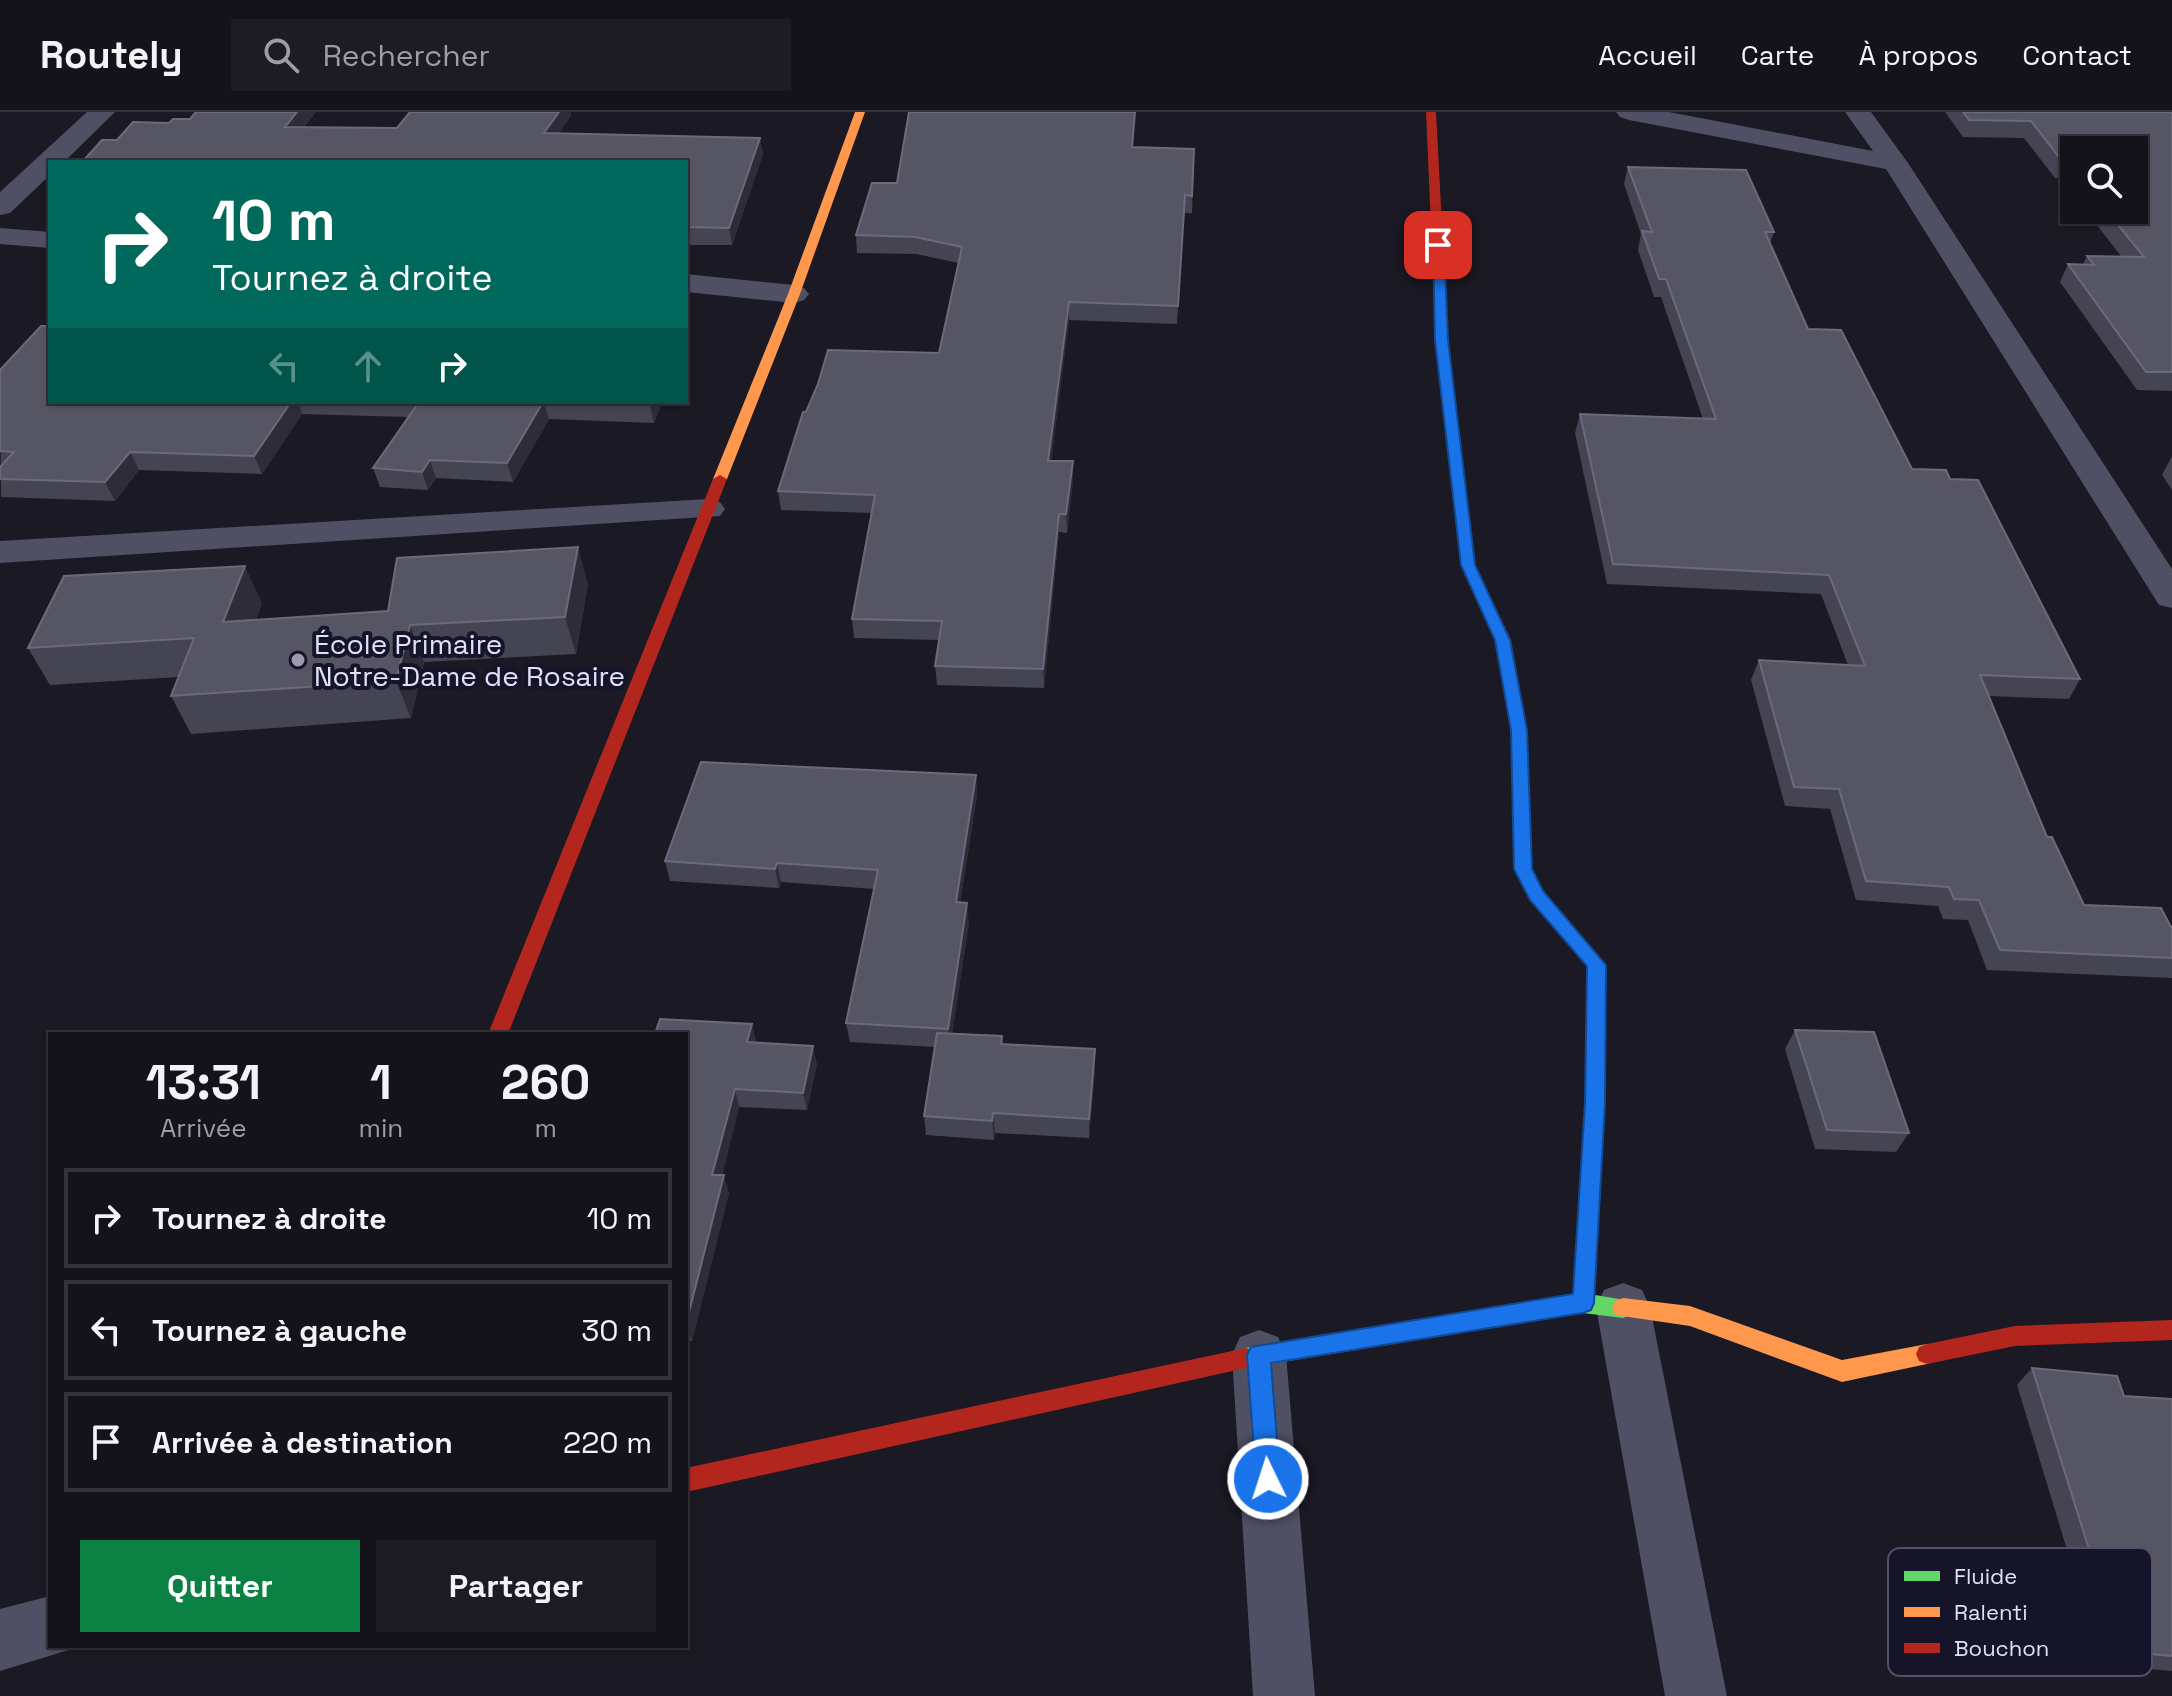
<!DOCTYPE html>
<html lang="fr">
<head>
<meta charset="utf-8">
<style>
	body { margin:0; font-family:"Space Grotesk",sans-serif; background:#1d1c24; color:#f1f3f6; height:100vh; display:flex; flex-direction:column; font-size:30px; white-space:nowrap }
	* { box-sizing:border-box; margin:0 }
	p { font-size:26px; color:#9d9ea3 }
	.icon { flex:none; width:44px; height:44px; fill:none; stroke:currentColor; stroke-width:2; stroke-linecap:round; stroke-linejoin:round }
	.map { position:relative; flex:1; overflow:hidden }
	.panel { position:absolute; left:48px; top:920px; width:640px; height:616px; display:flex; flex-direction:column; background:#14131b; border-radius:0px; box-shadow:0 2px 6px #0004,0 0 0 2px #33323a }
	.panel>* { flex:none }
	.hud { position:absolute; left:48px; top:48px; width:640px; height:244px; border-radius:0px; box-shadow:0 2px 6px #0004,0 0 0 2px #33323a; background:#00695c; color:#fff; overflow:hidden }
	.tools { position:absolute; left:2060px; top:24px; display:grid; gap:16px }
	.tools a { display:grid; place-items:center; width:88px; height:88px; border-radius:0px; background:#14131b; box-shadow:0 2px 6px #0004,0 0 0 2px #33323a; font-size:40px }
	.pin { position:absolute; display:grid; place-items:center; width:68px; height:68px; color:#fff; margin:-34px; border-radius:16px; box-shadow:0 4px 12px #0006 }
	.me { position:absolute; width:88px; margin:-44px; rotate:356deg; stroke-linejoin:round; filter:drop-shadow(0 0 6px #0008) }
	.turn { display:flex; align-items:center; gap:28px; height:168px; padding:0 32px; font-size:36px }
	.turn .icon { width:104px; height:104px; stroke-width:2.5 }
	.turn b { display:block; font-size:56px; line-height:68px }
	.lanes { display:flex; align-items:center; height:76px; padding:0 32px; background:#0003; justify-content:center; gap:40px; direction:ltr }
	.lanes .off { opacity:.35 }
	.eta { display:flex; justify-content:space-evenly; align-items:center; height:136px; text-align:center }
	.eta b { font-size:48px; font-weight:700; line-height:56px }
	.primary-button { display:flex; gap:16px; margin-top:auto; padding:16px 32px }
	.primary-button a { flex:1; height:92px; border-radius:0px; background:#0b8043; color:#fff; font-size:32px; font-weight:700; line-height:92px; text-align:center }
	.primary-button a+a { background:#1d1c24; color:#f1f3f6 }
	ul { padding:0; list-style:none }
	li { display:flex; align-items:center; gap:24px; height:100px; margin:0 16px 12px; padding:0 16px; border:4px solid #33323a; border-radius:0px }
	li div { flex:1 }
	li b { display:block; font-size:30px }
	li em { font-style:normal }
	header { display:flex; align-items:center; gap:48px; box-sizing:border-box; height:112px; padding:0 40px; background:#14131b; border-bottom:2px solid #33323a }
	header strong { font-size:38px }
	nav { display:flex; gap:44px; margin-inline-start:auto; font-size:28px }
	.search { width:560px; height:72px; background:#1d1c24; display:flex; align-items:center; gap:20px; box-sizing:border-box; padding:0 28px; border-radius:0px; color:#9d9ea3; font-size:30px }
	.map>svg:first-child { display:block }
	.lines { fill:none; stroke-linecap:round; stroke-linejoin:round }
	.street { fill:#505064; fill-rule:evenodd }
	.fast { fill:#63d668; fill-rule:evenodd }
	.slow { fill:#ff974d; fill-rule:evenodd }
	.jam { fill:#b3261e; fill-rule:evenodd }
	.wall { fill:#454452 }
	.shaded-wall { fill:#2d2c38 }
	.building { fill:#565564; stroke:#6b6a7c; stroke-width:2 }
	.route { fill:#1a73e8; stroke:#114b97; stroke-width:2 }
	.poi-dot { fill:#9b9ab0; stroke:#161429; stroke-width:3 }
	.labels { text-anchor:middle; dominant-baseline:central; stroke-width:8; stroke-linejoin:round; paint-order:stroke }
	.poi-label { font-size:28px; fill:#e1e0fb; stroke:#161429; text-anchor:start }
	.key { fill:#161429; stroke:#535168; stroke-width:2 }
	.key-label { font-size:22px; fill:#e1e0fb }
</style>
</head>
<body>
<header>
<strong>Routely</strong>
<div class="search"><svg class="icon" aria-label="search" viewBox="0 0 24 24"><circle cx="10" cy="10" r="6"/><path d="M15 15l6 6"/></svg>Rechercher</div>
<nav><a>Accueil</a><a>Carte</a><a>À propos</a><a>Contact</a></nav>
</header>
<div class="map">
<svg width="2172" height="1584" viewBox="0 0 2172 1584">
	<rect width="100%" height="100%" fill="#1a1924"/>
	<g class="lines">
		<path class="street" d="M 87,0 L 115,0 L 64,50 L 50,50 L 50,63 L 10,101 L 0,103 L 0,80 Z
			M 1616,0 L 1669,0 L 1873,39 L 1845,0 L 1871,0 L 1908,51 L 2172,457 L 2172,496 L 2159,493 L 2154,485 L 1886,57 L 1629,8 L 1620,5 Z
			M 0,116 L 50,120 L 50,136 L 0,132 Z
			M 686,162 L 794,173 L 804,176 L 809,182 L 804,188 L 794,191 L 686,180 Z
			M 708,387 L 720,390 L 725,397 L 720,404 L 0,451 L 0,429 Z
			M 1623,1171 L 1642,1178 L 1650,1195 L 1727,1584 L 1665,1584 L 1596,1195 L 1604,1178 Z
			M 1259,1218 L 1278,1225 L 1286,1243 L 1315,1584 L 1253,1584 L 1232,1243 L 1240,1225 Z
			M 50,1484 L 50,1534 L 73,1534 L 72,1537 L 0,1559 L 0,1497 Z"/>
		<path class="fast" d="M 1515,593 L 1523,598 L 1527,618 L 1532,757 L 1543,779 L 1606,853 L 1606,911 L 1603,916 L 1589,916 L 1586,911 L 1588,855 L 1530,788 L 1514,757 L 1511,618 L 1507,598 Z
			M 1583,1181 L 1631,1189 L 1634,1196 L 1631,1203 L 1623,1206 L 1583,1201 L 1246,1256 L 1238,1253 L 1235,1246 L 1238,1239 L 1246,1236 Z"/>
		<path class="slow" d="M 855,0 L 865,0 L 800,182 L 727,367 L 720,371 L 715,370 L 713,367 L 788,182 Z
			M 1623,1186 L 1690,1194 L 1842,1248 L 1927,1232 L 1935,1235 L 1938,1242 L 1935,1249 L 1927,1252 L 1842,1270 L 1690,1214 L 1615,1203 L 1612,1196 L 1615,1189 Z"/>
		<path class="jam" d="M 1426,0 L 1436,0 L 1448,228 L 1475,453 L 1511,528 L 1523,598 L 1515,603 L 1507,598 L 1495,528 L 1461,453 L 1436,228 Z
			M 720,363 L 727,367 L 508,922 L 488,922 L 713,367 Z
			M 1596,903 L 1603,906 L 1606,911 L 1605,991 L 1594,1191 L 1591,1198 L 1583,1201 L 1575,1198 L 1572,1191 L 1585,991 L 1586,911 L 1589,906 Z
			M 2172,1208 L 2172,1228 L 2015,1234 L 1927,1252 L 1919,1249 L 1916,1242 L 1919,1235 L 1927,1232 L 2015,1214 Z
			M 1246,1236 L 1254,1239 L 1257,1246 L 1254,1253 L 1246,1256 L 686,1380 L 686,1356 Z"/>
	</g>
	<path class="wall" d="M 196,0 L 316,0 L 304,15 L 397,16 L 410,0 L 571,0 L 571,4 L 559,21 L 760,26 L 763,42 L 732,133 L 686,133 L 686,50 L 117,28 L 169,11 L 190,7 Z
		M 1135,0 L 1133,35 L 1194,37 L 1192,101 L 1184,101 L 1177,212 L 1069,208 L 1051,349 L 1073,349 L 1073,368 L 1067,421 L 1059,420 L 1044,576 L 937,573 L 935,554 L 939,528 L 854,526 L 852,507 L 872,401 L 781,398 L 778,379 L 806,300 L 939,241 L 959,151 L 916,142 L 857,141 L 856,123 L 897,71 Z
		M 1945,0 L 2172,0 L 2172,279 L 2137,278 L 2060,170 L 2068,152 L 2083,152 L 2087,144 L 2121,144 L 2085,98 L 2134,98 L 2074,38 L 2074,84 L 2060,66 L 2055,66 L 2024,26 L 1963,25 Z
		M 1628,55 L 1774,120 L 1770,131 L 1808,217 L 1912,357 L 2080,567 L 2069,587 L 1988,584 L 2047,725 L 2084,793 L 2172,817 L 2172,866 L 1987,858 L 1968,808 L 1943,807 L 1938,794 L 1856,788 L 1830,697 L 1785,694 L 1751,568 L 1759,548 L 1848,553 L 1821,482 L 1607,472 L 1575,321 L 1580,302 L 1703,307 L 1661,185 L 1654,185 L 1638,138 L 1641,122 L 1624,72 Z
		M 0,258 L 50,290 L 662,290 L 654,311 L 549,307 L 513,370 L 436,366 L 428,378 L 380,375 L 373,356 L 408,305 L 302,302 L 262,362 L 139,358 L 115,389 L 1,385 Z
		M 2172,344 L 2172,378 L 2162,363 Z
		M 588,472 L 576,542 L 424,550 L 411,606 L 191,622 L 171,584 L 179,565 L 50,573 L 28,536 L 262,491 L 256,508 L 388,499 Z
		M 976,663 L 977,683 L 960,791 L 969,811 L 952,921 L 1002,924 L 1003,932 L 1095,957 L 1089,1026 L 995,1021 L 994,1028 L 926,1023 L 924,1004 L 935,935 L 850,930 L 846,911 L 874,777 L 781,770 L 779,776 L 670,769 L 665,749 Z
		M 752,912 L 756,931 L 817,952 L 807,998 L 739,995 L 722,1063 L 729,1081 L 692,1229 L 686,1228 L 686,922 Z
		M 1795,918 L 1909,1021 L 1896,1040 L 1815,1037 L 1785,937 Z
		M 2032,1256 L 2124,1284 L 2172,1287 L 2172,1559 L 2102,1553 L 2017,1273 Z"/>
	<path class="shaded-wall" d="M 297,0 L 316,0 L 290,31 L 285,15 Z
		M 559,0 L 571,0 L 571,4 L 548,38 L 544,21 Z
		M 760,26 L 763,42 L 732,133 L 729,116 Z
		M 1069,190 L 1069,208 L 1049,367 L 1048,349 Z
		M 291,290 L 298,290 L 302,302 L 262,362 L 254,344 Z
		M 543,290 L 549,307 L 513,370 L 507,351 Z
		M 651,290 L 662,290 L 654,311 L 650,293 Z
		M 130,340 L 139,358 L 115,389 L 105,370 Z
		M 430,348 L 436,366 L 428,378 L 422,360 Z
		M 1073,349 L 1073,368 L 1067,421 L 1066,402 Z
		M 1059,402 L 1059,420 L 1044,576 L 1043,557 Z
		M 578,435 L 588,472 L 576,542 L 565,505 Z
		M 245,454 L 262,491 L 241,547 L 223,510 Z
		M 410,513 L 424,550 L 411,606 L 396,569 Z
		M 976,663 L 977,683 L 957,810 L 956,790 Z
		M 777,751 L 781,770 L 779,776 L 775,757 Z
		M 967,791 L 969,811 L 950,936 L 948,917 Z
		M 752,912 L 756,930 L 751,948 L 747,930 Z
		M 813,934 L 817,952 L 807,998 L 803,981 Z
		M 1095,937 L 1095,957 L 1089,1026 L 1089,1007 Z
		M 735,977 L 739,995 L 718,1080 L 712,1063 Z
		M 993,1001 L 995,1021 L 994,1028 L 992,1009 Z
		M 724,1063 L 729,1081 L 692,1229 L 686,1212 Z"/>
	<path class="building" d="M 196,0 L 297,0 L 285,15 L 397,16 L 410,0 L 559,0 L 544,21 L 760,26 L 729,116 L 686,115 L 686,50 L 82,50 L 102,28 L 117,28 L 133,10 L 169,11 L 173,7 L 190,7 Z
		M 909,0 L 1135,0 L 1132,35 L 1194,37 L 1192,84 L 1185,83 L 1178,194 L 1069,190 L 1048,349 L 1073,349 L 1066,402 L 1059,402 L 1043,557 L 935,554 L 942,509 L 852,507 L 875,383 L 778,379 L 803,300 L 806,300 L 818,272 L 828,238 L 939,241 L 962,135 L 915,125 L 856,123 L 872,71 L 897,71 Z
		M 1963,0 L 2172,0 L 2172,260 L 2146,260 L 2068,152 L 2094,153 L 2087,144 L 2144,145 L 2106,98 L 2134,98 L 2134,38 L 2074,38 L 2074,57 L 2068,49 L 2062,49 L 2031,9 L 1969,8 Z
		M 1628,55 L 1746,58 L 1774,120 L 1765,120 L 1808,217 L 1841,218 L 1912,357 L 1946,358 L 1950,367 L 1978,368 L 2080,567 L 1980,563 L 2047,725 L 2052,725 L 2084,793 L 2161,796 L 2172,817 L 2172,846 L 2000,838 L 1979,788 L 1954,787 L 1949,775 L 1866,769 L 1839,677 L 1794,675 L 1759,548 L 1865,554 L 1829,463 L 1613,452 L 1580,302 L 1716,307 L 1666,167 L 1659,167 L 1642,119 L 1652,120 Z
		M 41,214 L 50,214 L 50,290 L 291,290 L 254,344 L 130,340 L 105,370 L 0,367 L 0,355 L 14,340 L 0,339 L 0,258 Z
		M 419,290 L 543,290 L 507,351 L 430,348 L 422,360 L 373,356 Z
		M 575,290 L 651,290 L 650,293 Z
		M 578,435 L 565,505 L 410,513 L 396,569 L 171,584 L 194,526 L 28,536 L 64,464 L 245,454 L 223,510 L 388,499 L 397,446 Z
		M 701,650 L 976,663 L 956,790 L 967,791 L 948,917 L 846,911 L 878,758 L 777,751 L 775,757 L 665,749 Z
		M 660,907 L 752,912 L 747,930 L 813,934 L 803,981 L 735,977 L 712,1063 L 724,1063 L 686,1212 L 686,922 L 655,922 Z
		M 1795,918 L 1874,920 L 1909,1021 L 1827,1018 Z
		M 937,921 L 1002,924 L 1001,932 L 1095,937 L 1089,1007 L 993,1001 L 992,1009 L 924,1004 Z
		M 2032,1256 L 2117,1264 L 2124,1284 L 2172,1287 L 2172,1544 L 2121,1539 Z"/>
	<path class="route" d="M 1438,129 L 1444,133 L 1448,228 L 1475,453 L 1510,528 L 1527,618 L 1532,757 L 1543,779 L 1606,853 L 1605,991 L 1594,1191 L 1591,1198 L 1583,1201 L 1271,1251 L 1280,1367 L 1276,1375 L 1268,1378 L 1260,1375 L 1256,1367 L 1247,1243 L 1251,1235 L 1573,1182 L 1585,991 L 1587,854 L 1530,788 L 1514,757 L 1511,618 L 1495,528 L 1461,453 L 1435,228 L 1433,133 Z"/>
	<circle class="poi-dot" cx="298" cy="548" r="8"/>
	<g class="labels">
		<g class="poi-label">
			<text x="314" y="532">École Primaire<tspan x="314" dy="32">Notre-Dame de Rosaire</tspan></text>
		</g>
	</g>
	<rect x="1888" y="1436" width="264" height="128" rx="12" class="key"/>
	<rect x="1904" y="1459" width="36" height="10" fill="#63d668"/>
	<rect x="1904" y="1495" width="36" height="10" fill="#ff974d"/>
	<rect x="1904" y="1531" width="36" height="10" fill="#b3261e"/>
	<g class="key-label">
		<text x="1954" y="1472">Fluide</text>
		<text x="1954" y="1508">Ralenti</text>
		<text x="1954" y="1544">Bouchon</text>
	</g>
</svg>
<div class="tools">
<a><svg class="icon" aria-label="search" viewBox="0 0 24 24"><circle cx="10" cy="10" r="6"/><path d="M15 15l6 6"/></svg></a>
</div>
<div class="pin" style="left:1438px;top:133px;background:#d93025"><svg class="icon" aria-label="arrive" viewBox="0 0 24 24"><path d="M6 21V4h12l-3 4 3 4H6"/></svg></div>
<svg class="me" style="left:1268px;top:1367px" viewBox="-20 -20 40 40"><circle r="17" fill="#1a73e8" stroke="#fff" stroke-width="3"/><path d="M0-11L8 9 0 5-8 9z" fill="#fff"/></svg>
<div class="hud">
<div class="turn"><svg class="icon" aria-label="right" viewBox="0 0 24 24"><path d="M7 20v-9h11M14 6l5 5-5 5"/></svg><div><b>10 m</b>Tournez à droite</div></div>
<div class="lanes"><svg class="icon off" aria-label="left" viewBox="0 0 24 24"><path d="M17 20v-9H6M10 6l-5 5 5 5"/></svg><svg class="icon off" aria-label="ahead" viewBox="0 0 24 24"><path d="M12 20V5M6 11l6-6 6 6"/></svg><svg class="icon" aria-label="right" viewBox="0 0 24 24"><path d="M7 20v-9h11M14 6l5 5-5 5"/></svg></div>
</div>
<section class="panel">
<div class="eta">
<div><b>13:31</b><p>Arrivée</p></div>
<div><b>1</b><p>min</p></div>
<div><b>260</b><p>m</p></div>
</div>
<ul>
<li><svg class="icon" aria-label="right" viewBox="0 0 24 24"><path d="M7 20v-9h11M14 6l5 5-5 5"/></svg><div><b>Tournez à droite</b></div><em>10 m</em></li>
<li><svg class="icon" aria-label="left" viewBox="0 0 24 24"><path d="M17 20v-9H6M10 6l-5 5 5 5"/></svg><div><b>Tournez à gauche</b></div><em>30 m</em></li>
<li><svg class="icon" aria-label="arrive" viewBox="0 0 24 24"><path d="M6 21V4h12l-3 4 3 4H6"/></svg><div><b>Arrivée à destination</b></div><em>220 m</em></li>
</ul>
<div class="primary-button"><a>Quitter</a><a>Partager</a></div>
</section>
</div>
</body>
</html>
